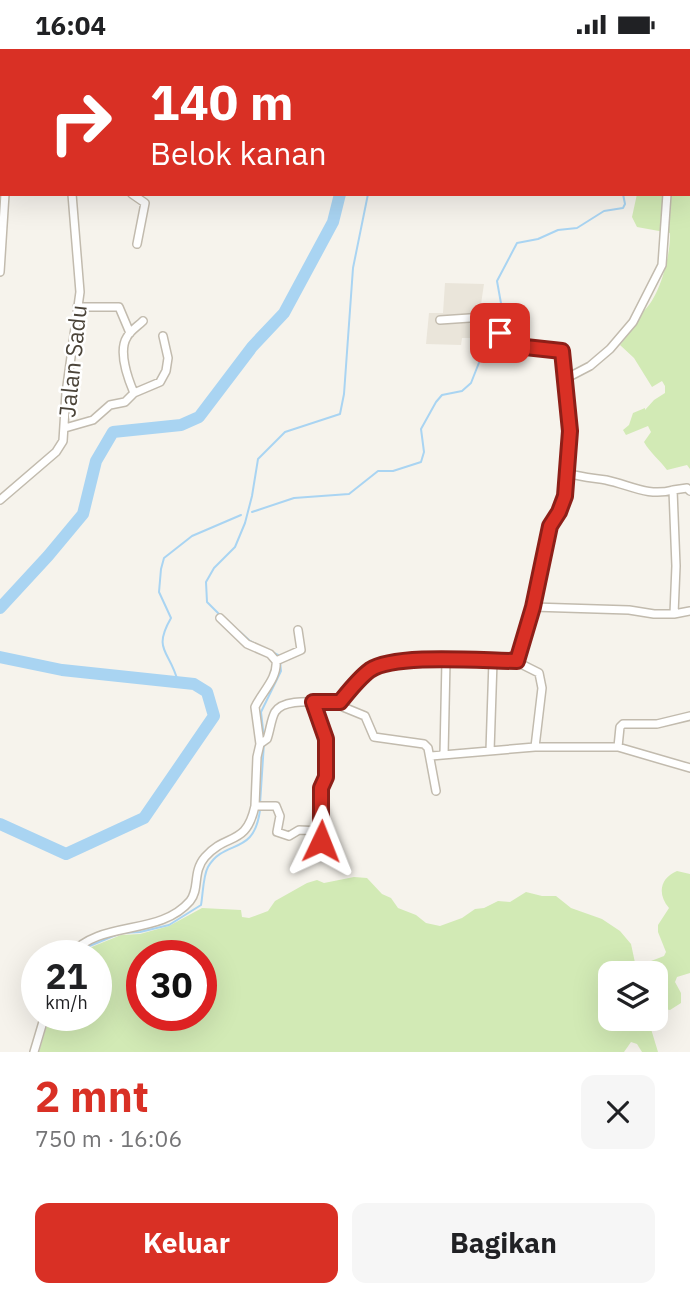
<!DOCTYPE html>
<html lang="id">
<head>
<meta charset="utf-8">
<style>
	body { margin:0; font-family:"IBM Plex Sans",sans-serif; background:#f6f6f6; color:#202124; height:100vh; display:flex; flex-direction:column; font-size:26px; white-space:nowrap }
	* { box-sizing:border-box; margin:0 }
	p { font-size:23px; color:#757577 }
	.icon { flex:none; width:38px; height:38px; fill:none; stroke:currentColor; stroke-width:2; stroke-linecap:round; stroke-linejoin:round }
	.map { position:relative; height:1003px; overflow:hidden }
	.drawer { display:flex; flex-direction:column; background:#fff; flex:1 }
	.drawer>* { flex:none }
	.guide { position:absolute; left:0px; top:0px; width:691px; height:147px; box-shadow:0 7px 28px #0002; background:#d93025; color:#fff; overflow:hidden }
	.controls { position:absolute; left:598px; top:912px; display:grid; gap:14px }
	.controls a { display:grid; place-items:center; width:70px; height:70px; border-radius:14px; background:#fff; box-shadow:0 7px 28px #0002; font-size:35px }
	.speed { position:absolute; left:21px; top:891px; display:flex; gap:14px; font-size:35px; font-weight:700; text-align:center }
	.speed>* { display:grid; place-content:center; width:91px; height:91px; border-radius:50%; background:#fff; box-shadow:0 7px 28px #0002; line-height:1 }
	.speed small { font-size:18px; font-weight:400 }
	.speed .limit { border:10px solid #d22; background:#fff; color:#111 }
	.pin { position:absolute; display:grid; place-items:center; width:60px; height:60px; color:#fff; margin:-30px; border-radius:14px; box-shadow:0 4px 10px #0006 }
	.me { position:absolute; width:77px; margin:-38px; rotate:2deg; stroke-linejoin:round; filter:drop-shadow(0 0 5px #0008) }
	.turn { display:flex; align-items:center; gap:24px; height:147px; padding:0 35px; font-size:32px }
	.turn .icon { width:91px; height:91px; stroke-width:2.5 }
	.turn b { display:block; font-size:49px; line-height:60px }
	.round { display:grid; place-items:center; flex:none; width:74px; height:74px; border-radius:14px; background:#f6f6f6 }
	.headline { display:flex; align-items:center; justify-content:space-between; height:119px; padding:0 35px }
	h1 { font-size:42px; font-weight:700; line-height:52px; color:#d93025 }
	.action { display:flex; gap:14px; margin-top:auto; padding:14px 35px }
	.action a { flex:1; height:80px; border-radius:14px; background:#d93025; color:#fff; font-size:28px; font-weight:700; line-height:80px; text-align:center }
	.action a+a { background:#f6f6f6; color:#202124 }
	.status { display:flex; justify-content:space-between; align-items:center; height:49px; padding:0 35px; background:#fff; direction:ltr }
	.status svg { height:19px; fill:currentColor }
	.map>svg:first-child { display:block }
	.residential { fill:#eae5da }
	.green { fill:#d2eab5; fill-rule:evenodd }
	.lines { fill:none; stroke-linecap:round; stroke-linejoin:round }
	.stream { stroke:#a9d4f2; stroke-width:2 }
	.river { stroke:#a9d4f2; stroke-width:12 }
	.minor-casing { stroke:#c2bbae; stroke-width:10 }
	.trunk-casing { stroke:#e0a43c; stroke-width:14 }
	.minor { stroke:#fff; stroke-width:7 }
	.trunk { stroke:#ffd985; stroke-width:10 }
	.route-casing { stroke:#8d1f18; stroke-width:18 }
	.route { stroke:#d93025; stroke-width:12 }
	.labels { text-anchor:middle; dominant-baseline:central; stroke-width:5; stroke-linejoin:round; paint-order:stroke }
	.street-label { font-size:23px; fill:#4b4439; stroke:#fff }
</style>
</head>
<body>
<div class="status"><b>16:04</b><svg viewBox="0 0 49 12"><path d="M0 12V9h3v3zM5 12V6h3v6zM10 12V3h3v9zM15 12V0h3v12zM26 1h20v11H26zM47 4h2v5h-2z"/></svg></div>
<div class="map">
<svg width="690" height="1003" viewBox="0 0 690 1003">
	<rect width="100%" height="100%" fill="#f6f3ec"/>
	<path class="residential" d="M 445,234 L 484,235 L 481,255 L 492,257 L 491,272 L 481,272 L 477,289 L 462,289 L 461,296 L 426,295 L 429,264 L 443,264 Z"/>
	<path class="green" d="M 690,78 L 690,420 L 687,416 L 667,421 C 660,411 650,404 644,393 L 651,383 L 648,377 L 626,386 L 623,381 L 629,376 L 633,364 L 645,359 L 645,361 L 654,351 L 665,344 L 665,337 L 662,332 L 652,338 L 634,309 L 620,296 L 637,274 L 640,265 C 659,253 671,205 670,184 L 637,178 L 632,168 L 637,145 L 690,145 Z
		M 677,822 L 690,825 L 690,924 L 677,928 L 675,933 L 681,944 L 681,954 L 670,961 L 660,959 L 656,950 L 656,924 L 611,924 L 611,970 L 648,970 L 658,1003 L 642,1003 L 637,995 L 631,993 L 624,1003 L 39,1003 L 50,966 L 96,966 L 96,906 L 75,906 L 77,904 L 121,886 L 140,885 L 169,877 L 202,859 L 241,861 L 242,868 L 249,869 L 268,862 L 275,852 L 307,834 L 317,831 L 324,834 L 354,828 L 367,829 L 382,845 L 391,849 L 398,859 L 416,866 L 426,874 L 440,877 L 462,869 L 475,860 L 484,859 L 498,852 L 510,853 L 526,843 L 542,847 L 556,847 L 571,859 L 602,870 L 620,882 L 631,895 L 637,923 L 641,922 L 646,914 L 664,907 L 666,903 L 658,883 L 658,876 L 669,859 C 657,845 660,829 677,822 ZM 142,906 L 201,906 L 201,966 L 142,966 Z"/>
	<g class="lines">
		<path class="stream" d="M 346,0 L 348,2
			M 504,271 L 497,232 L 517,194 L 538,190 L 558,181 L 577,179 L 604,162 L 623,159 L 625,155 L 623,145
			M 252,463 L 294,449 L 349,445 L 378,422 L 393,422 L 421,413 L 424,403 L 421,380 L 436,353 L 442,346 L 462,342 L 471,334 L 482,306 L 502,290
			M 221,567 L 207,553 L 206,533 L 214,519 L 235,498 L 245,474 L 252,447 L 258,410 L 285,383 L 340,365 L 344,345 L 353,219 L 368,145
			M 239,582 L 250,592 L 278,606
			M 178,633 C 170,601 152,602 171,569 L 159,543 L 161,520 L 164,509 L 192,487 L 241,466
			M 264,689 L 261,663 L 281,622 L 280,612
			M 260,755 L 264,694
			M 82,900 L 121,884 L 140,883 L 169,876 L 201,856 C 203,845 203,827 208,818 C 225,789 254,808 260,761"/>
		<path class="river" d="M 203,0 L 206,2
			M 329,0 L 332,2
			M 232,2 L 238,0
			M 0,559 L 48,507 L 83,465 L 96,412 L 113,383 L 181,376 L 199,368 L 252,298 L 284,264 L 333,173 L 340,145
			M 0,608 L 62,621 L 194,635 L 207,643 L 214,667 L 144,769 L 66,805 L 0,775"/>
		<defs>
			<path id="minor" d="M 111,2 L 111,0
				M 0,134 L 2,134
				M 132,145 L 145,154 L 137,195
				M 0,223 L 5,145
				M 77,258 L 119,258 L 130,284
				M 440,271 L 499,267 L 502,278 L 500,287 C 518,303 541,295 562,302 L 565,330
				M 134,344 C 128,330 118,302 127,288 C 130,282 138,277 143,272
				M 65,379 L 93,371 L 110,356 L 125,353 L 134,344 L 160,333 L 166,322 L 168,309 L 163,287
				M 673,441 L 687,439 L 690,442
				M 0,451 L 56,403 L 63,392 L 66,344 L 80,243 L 72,145
				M 533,558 L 629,561 L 654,565 L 674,565 L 676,517 L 673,441 C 648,448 630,436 606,431 C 593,429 580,428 567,424
				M 674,565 L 690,562
				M 220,569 L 247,595 L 270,605 L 276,612
				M 517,613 L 533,558 L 550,477 L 559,463 L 565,447 L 570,382 L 565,330 L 590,317 L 610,300 L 633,273 L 662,216 L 667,145
				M 313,653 L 326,690 L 326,728 L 321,739 L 321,792
				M 340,653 L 343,658 L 365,667 L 374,688 L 424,695 L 428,699 L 436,742
				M 260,695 L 255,658 C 262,643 278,629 276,612 L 301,601 L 298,581
				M 618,698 L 620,678 L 623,675 L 657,675 L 690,667
				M 490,702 L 493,612
				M 444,706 L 446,612
				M 431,707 L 535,698
				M 322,782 L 299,781 L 289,787 L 277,783 L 280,767 L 276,757 L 255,757 L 257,708 L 260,695 L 267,690 C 270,682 271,670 275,663 C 285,647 324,655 340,653 L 370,621 L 383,615 L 403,612 L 517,613 L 539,624 L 542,639 L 535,698 L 618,698 L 690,719
				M 70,906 C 101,870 159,888 190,852 C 200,840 192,823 205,808 C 227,783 246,798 255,757
				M 34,1003 L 45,966"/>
			<path id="trunk" d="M 15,2 L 17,0
				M 0,18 L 2,16"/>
		</defs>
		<use href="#minor" class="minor-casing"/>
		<use href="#trunk" class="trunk-casing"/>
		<use href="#minor" class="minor"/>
		<use href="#trunk" class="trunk"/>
	</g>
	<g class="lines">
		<defs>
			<path id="route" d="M 321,792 L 321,739 L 326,728 L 326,690 L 313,653 L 340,653 C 349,642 359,629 370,621 C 395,604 484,612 517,612 L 533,558 L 550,477 L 559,463 L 565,447 L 570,382 L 562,302 L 516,297 L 501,289 L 500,284"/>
		</defs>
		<use href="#route" class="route-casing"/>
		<use href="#route" class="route"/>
	</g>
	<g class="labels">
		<g class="street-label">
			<text transform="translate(72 312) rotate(-84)">Jalan Sadu</text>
		</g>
	</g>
</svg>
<div class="controls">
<a><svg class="icon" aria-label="layers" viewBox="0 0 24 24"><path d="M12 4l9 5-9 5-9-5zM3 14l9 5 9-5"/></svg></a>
</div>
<div class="speed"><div>21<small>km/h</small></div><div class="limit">30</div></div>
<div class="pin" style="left:500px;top:284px;background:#d93025"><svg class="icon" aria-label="arrive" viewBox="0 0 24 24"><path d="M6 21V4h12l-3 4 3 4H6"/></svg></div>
<svg class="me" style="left:321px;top:792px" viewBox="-20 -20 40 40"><path d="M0-17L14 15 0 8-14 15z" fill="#d93025" stroke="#fff" stroke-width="4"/></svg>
<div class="guide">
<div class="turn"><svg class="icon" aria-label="right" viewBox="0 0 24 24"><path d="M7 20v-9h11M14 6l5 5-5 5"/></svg><div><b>140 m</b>Belok kanan</div></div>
</div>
</div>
<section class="drawer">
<div class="headline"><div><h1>2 mnt</h1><p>750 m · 16:06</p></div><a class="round"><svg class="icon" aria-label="close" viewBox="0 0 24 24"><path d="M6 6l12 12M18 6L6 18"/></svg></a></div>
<div class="action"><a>Keluar</a><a>Bagikan</a></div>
</section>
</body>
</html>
